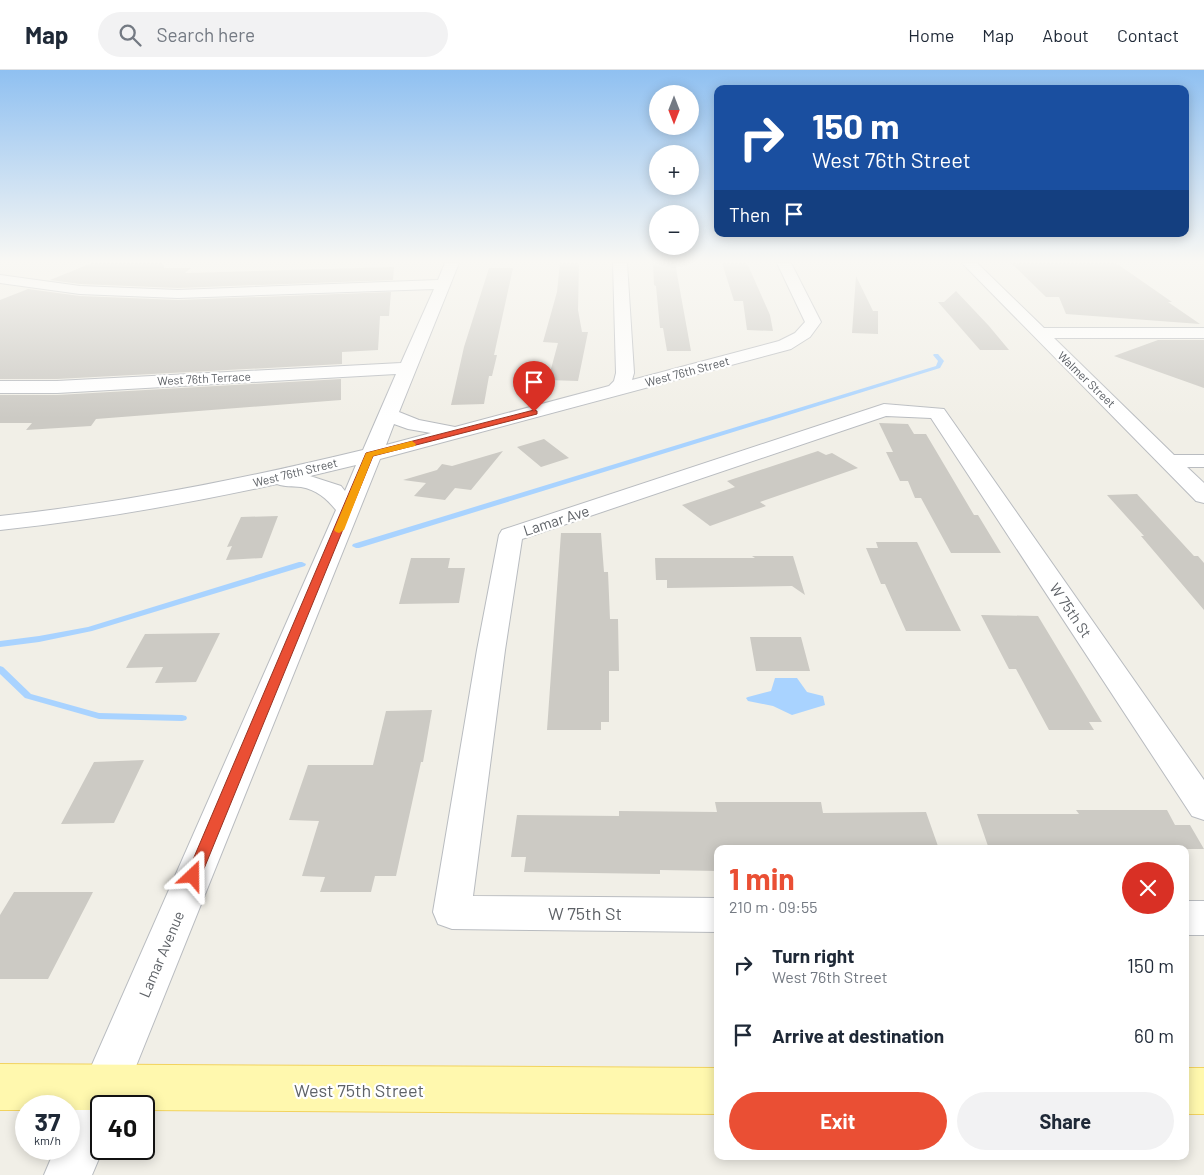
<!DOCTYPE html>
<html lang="en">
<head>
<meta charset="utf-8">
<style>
	body { margin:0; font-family:Barlow,sans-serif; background:#f2f2f3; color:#1f2937; height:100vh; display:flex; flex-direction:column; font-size:19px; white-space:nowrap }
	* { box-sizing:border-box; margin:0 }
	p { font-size:16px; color:#747a83 }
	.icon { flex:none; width:28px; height:28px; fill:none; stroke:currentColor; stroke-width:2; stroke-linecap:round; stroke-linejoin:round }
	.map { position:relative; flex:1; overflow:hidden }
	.side { position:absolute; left:714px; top:775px; width:475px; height:315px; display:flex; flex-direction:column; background:#fff; border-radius:10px; box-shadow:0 2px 12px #0003 }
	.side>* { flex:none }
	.banner { position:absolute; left:714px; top:15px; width:475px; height:152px; border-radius:10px; box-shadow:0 2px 12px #0003; background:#1a4fa0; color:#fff; overflow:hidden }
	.needle { width:32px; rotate:180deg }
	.controls { position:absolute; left:649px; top:15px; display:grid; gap:10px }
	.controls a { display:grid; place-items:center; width:50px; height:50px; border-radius:50%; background:#fff; box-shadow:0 2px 12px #0003; font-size:25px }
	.speed { position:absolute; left:15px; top:1025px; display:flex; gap:10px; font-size:25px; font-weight:700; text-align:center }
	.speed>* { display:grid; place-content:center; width:65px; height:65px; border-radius:50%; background:#fff; box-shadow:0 2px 12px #0003; line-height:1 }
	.speed small { font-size:12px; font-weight:400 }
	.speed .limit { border:2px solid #111; border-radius:8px; background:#fff; color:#111 }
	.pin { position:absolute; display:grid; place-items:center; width:42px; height:42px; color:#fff; margin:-51px -21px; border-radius:50% 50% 50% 0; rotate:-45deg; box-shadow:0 0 5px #0007 }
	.pin .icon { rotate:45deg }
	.me { position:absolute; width:55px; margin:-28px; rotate:23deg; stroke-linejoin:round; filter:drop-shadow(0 0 4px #0008) }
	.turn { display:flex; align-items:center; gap:18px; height:105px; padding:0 15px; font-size:22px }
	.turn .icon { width:65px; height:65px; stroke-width:2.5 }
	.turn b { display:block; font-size:35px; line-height:42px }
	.then { display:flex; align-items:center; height:48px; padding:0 15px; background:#0003; gap:10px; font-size:19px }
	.round { display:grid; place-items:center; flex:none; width:52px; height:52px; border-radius:26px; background:#f2f2f3 }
	.head { display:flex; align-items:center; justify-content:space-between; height:85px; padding:0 15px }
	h1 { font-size:30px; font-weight:700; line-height:38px; color:#ea4f34 }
	.action { display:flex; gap:10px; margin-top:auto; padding:10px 15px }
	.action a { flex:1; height:58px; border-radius:30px; background:#ea4f34; color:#fff; font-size:20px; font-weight:700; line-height:58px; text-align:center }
	.action a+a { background:#f2f2f3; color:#1f2937 }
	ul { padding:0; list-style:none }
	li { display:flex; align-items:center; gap:15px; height:70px; padding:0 15px }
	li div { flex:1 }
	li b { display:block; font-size:19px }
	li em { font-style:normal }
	header { display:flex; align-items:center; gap:30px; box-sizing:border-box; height:70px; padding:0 25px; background:#fff; border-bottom:1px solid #e0e1e3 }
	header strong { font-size:24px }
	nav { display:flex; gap:28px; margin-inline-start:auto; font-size:18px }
	.search { width:350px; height:45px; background:#f2f2f3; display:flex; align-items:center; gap:12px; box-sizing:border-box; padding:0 18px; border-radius:28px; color:#747a83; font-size:19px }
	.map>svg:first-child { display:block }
	.water { fill:#a9d3ff }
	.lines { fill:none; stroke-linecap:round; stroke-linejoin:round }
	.stream { fill:#a9d3ff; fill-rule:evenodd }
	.building { fill:#cccac4 }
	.minor-casing { stroke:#b9bcc0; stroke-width:2 }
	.major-casing { stroke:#f2d35f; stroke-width:2 }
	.minor { fill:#fff; fill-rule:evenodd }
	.major { fill:#fff8ae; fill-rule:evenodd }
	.route { fill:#ea4f34; stroke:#983322 }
	.slow { fill:#f59e0b }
	.labels { text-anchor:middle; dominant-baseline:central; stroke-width:4.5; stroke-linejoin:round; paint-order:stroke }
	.far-street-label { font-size:12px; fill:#5e6267; stroke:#fff }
	.street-label { font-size:15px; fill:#5e6267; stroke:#fff }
	.near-street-label { font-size:18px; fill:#5e6267; stroke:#fff }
</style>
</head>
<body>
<header>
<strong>Map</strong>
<div class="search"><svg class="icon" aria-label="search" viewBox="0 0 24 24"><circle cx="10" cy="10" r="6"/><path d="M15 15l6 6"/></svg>Search here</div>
<nav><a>Home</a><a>Map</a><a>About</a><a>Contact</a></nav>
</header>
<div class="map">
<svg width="1204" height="1105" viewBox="0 0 1204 1105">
	<rect width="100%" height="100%" fill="#f1efe7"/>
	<path class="water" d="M 775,608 L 797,608 L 807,622 L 823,626 L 825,635 L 792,645 L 773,636 L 748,631 L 746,628 L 748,627 L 771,621 Z"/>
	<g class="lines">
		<path class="stream" d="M 934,284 L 938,284 L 944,291 L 940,298 L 359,478 L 356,478 L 352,476 L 353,474 L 936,296 L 938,291 L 933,285 Z
			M 299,492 L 302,492 L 306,494 L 305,496 L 92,561 L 39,572 L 0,577 L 0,571 L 39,566 L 88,557 Z
			M 0,596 L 3,597 L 31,624 L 99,643 L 182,645 L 186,646 L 187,648 L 186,650 L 182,651 L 99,649 L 25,628 L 0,604 Z"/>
	</g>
	<path class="building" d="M 92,193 L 163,193 L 164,198 L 191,198 L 185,203 L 394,197 L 393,210 L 178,218 L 80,214 L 50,210 Z
		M 560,193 L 579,193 L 578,240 L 582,262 L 588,262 L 578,311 L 548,310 L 558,273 L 543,272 L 557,222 Z
		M 653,193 L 675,193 L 691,281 L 667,281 L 663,258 L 660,258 L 656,216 L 654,215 Z
		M 722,193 L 747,193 L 770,245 L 773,261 L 747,260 L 743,231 L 734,231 Z
		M 1011,193 L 1116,193 L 1172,232 L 1168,232 L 1200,254 L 1066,244 L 1059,227 L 1046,227 Z
		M 489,198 L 513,198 L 494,285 L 497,285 L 492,306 L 489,306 L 484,334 L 451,335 L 464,277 Z
		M 856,206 L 873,241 L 878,241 L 878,264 L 852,263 Z
		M 28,219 L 80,226 L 178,230 L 391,222 L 389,246 L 380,246 L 378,280 L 342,282 L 342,294 L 57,309 L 0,309 L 0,230 Z
		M 956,221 L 989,256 L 1009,280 L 980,280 L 938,232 L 944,232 Z
		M 1158,270 L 1204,270 L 1204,318 L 1114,286 Z
		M 341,309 L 341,330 L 96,349 L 91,356 L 26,360 L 32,353 L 0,353 L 0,325 L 57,325 Z
		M 879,353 L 908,354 L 914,364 L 926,364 L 974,445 L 978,445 L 1001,483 L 951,483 L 921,428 L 915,428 L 908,411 L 900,411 L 886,382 L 893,382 Z
		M 544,369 L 569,388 L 541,397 L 517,377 Z
		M 503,381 L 471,420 L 455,418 L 445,430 L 414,426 L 426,413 L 403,410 L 437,400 L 442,394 L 452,396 Z
		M 818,381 L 826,385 L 832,383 L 858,398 L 760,432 L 766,436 L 710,456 L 682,435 L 735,417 L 727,411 Z
		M 1137,424 L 1194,486 L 1198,486 L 1204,493 L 1204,540 L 1141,466 L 1144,466 L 1107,425 Z
		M 278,446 L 262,488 L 226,490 L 232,476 L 227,477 L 241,447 Z
		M 561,463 L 601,463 L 604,502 L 608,502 L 610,549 L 618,549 L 619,601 L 609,601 L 609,652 L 601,652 L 601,660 L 547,660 Z
		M 876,472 L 917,472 L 961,561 L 906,561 L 885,514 L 881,514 L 866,478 L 878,478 Z
		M 752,486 L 793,486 L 805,525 L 792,516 L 667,518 L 667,510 L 656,510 L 655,488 L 755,488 Z
		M 411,488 L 450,488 L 448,498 L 465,498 L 459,533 L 399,534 Z
		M 981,545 L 1038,546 L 1102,652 L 1089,652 L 1094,660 L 1049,660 L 1016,599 L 1009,599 Z
		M 220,563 L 196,612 L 155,613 L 163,597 L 126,598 L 145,564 Z
		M 750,567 L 801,567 L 810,601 L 756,601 Z
		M 432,640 L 423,692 L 421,692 L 396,806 L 375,806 L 371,822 L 320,822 L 325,807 L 302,806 L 319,751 L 289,750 L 308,695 L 373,695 L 386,641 Z
		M 144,690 L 114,753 L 61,754 L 94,692 Z
		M 715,732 L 821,732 L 823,743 L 926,742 L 939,779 L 718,779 L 718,801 L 660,800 L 660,804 L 524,802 L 526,787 L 511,787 L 517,745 L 619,746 L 619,741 L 717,742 Z
		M 1076,740 L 1167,740 L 1175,755 L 1190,755 L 1204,779 L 989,779 L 977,744 L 1079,744 Z
		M 14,822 L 93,822 L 48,909 L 0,909 L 0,845 Z"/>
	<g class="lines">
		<defs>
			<path id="minor" d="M 445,193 L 459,193 L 399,342 L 419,350 L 455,357 L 609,316 L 614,311 L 616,303 L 613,193 L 627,193 L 634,303 L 632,310 L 779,271 L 795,263 L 805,252 L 777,193 L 791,193 L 821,252 L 810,267 L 791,279 L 380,389 L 120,1036 L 101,1036 L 101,1079 L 103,1079 L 92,1105 L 44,1105 L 55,1079 L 69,1079 L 69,1047 L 336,440 C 326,428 317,420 301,417 C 292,416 285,417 277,414 C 186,434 94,450 0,460 L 0,446 C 123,433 243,409 363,380 L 396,304 L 57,323 L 0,323 L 0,311 L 57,311 L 401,293 L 434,219 L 178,228 L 80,224 L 0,213 L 0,205 L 80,216 L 178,220 L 438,210 ZM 394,354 L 408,359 L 431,363 L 386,375 ZM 356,395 L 345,421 L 341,416 L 310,406 Z
				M 962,193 L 977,193 L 1044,258 L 1204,258 L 1204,268 L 1054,268 L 1174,385 L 1204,385 L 1204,397 L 1187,397 L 1204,413 L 1204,433 L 1196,431 Z
				M 884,334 L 944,339 L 1204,710 L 1204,750 L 1192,746 L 931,348 L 886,346 L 522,469 L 505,580 L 473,826 L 718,828 L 718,862 L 452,859 L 438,854 L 433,842 L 477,580 L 499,465 L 502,460 Z
				M 1185,831 L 1204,831 L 1204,865 L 1185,865 Z"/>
			<path id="major" d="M 0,994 L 718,998 L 718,1044 L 144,1040 L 144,1036 L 101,1036 L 101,1040 L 69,1040 L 69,1036 L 26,1036 L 26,1040 L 0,1040 Z
				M 1185,998 L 1204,998 L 1204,1044 L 1185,1044 Z"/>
		</defs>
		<use href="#minor" class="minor-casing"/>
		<use href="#major" class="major-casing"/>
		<use href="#minor" class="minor"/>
		<use href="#major" class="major"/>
	</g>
	<linearGradient id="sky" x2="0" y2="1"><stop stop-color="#8fc0f1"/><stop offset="0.55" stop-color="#f9f8f4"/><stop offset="1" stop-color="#f9f8f4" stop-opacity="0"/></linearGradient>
	<rect width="1204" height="348" fill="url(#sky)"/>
	<path class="route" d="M 534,340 L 537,341 L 537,344 L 373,386 L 201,806 L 199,811 L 193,813 L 188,811 L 186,806 L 366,383 Z"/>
	<path class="slow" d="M 412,371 L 416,374 L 415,376 L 373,386 L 344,460 L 339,463 L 336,462 L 334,460 L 366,383 Z"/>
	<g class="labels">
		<g class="far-street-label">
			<text transform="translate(687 301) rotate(-15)">West 76th Street</text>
			<text transform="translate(204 308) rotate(-3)">West 76th Terrace</text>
			<text transform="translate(1087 309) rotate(44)">Walmer Street</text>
			<text transform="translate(295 402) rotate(-14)">West 76th Street</text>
		</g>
		<g class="street-label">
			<text transform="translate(556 450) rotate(-18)">Lamar Ave</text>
			<text transform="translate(1071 540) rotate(56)">W 75th St</text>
			<text transform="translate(161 884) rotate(-67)">Lamar Avenue</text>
		</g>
		<g class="near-street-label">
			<text x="585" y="843">W 75th St</text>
			<text x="359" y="1020">West 75th Street</text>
		</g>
	</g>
</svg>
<div class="controls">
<a><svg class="needle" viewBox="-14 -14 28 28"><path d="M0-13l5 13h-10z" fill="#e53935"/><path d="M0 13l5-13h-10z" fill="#747a83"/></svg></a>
<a>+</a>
<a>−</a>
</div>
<div class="speed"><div>37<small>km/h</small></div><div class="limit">40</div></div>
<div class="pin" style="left:534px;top:342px;background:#d93025"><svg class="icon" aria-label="arrive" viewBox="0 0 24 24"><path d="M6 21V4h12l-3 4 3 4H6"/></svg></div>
<svg class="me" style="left:193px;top:806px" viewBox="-20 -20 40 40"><path d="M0-17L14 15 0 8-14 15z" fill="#ea4f34" stroke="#fff" stroke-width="4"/></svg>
<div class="banner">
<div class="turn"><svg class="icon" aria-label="right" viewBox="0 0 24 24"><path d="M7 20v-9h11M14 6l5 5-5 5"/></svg><div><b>150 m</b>West 76th Street</div></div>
<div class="then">Then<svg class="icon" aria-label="arrive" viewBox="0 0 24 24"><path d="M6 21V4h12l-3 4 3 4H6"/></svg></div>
</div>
<section class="side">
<div class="head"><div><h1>1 min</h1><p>210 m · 09:55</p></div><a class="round" style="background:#d93025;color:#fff"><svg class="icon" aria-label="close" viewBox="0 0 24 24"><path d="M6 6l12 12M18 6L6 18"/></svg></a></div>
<ul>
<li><svg class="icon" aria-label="right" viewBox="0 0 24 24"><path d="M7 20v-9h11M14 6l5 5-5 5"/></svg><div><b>Turn right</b><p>West 76th Street</p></div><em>150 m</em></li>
<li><svg class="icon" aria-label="arrive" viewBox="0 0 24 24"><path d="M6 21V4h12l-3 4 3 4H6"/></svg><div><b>Arrive at destination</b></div><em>60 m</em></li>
</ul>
<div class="action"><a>Exit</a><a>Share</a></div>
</section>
</div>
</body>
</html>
